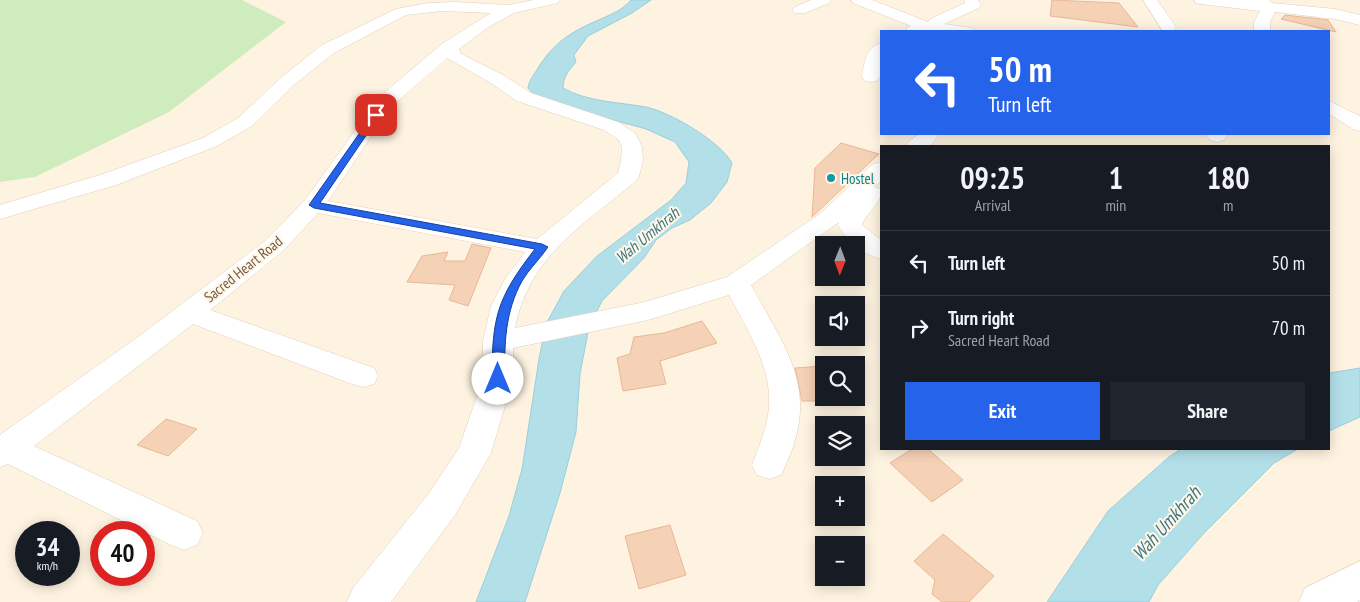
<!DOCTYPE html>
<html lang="en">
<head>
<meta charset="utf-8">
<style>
	body { margin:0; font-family:"PT Sans Narrow",sans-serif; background:#20242c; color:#f1f3f6; height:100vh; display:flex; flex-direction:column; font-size:19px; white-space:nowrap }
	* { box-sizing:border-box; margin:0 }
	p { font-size:16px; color:#9ea1a6 }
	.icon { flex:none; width:28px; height:28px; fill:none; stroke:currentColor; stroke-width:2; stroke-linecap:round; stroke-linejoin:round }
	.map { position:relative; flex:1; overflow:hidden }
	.side { position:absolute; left:880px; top:145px; width:450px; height:305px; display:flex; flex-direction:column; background:#171b24; border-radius:0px; box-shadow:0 2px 12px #0003 }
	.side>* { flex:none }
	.guide { position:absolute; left:880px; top:30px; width:450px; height:105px; border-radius:0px; box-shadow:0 2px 12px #0003; background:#2563eb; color:#fff; overflow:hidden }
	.needle { width:32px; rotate:181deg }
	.buttons { position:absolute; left:815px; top:236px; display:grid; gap:10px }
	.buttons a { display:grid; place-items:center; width:50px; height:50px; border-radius:0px; background:#171b24; box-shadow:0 2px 12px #0003; font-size:25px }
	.speed { position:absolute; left:15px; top:521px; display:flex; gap:10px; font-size:25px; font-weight:700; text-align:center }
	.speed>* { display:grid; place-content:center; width:65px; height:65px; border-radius:50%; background:#171b24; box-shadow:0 2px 12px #0003; line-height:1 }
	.speed small { font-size:12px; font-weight:400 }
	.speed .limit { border:8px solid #d22; background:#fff; color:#111 }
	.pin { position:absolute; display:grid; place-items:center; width:42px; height:42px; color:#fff; margin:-21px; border-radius:10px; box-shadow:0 2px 8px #0006 }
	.me { position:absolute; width:55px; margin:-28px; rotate:0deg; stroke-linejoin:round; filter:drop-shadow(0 0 4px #0008) }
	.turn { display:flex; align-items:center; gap:18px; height:105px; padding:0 25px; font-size:22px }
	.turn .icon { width:65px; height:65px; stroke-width:2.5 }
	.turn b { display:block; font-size:35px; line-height:42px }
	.eta { display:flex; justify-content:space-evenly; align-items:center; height:85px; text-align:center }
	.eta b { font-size:30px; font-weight:800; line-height:35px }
	.action { display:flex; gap:10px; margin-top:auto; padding:10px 25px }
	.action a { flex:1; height:58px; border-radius:0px; background:#2563eb; color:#fff; font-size:20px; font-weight:800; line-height:58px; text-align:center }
	.action a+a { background:#20242c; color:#f1f3f6 }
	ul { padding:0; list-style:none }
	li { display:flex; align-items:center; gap:15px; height:65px; padding:0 25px; border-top:1px solid #363941 }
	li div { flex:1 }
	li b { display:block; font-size:19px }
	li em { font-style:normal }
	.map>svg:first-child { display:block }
	.green { fill:#cfecbe }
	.water { fill:#b3dfe9; stroke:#99cfdb }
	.building { fill:#f5d1b6; stroke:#e9b795 }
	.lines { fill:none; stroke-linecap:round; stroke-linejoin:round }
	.minor-casing { stroke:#e3cfbb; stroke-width:1 }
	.minor { fill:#fff; fill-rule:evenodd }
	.route { fill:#2563eb; stroke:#184099 }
	.culture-dot { fill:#0f9aa8; stroke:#fff7e8; stroke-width:2 }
	.labels { text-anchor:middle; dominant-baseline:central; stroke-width:4; stroke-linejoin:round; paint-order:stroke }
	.culture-label { font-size:15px; fill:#0d838f; stroke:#fff7e8; text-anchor:start }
	.street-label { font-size:15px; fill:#765846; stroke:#fff7e8 }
	.water-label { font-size:16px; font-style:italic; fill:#3b7784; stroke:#fff7e8 }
	.near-water-label { font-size:19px; font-style:italic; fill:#3b7784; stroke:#fff7e8 }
</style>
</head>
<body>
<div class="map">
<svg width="1360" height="602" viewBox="0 0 1360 602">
	<rect width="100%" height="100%" fill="#fef3e0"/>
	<path class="green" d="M 0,0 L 242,0 L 286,22 L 169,112 L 35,177 L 0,182 Z"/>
	<path class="water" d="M 631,0 L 651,0 L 632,13 L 588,36 L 574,55 L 576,62 C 569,70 563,77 563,88 C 588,102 618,102 646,107 C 670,112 720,141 732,163 L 727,182 L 711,203 L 690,220 L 672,228 L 656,240 L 644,258 L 602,301 L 589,327 L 580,374 L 576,432 L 560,493 L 525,602 L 476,602 L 509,516 L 522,469 L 539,359 L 546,324 L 564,291 L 597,256 L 671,200 L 686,183 L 689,162 L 675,142 L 646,129 L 602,117 L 534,95 L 528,88 C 529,80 534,75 538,68 C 553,44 569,33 594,22 C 607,16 622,11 631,0 Z
		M 1360,368 L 1360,417 L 1329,431 L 1329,373 Z
		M 1181,449 L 1298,449 L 1274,463 L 1205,532 L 1158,585 L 1149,602 L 1047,602 L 1108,511 L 1170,456 Z"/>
	<path class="building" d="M 1052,0 L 1119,3 L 1138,27 L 1050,16 Z
		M 1285,15 L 1328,20 L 1336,32 L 1281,19 Z
		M 841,143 L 879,154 L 812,217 L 815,168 Z
		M 472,244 L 491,248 L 468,306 L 449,300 L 455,285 L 407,282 L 422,256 L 448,252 L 444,261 L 465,261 Z
		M 702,321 L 717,343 L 660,361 L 666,384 L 623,391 L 617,358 L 630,354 L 634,337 L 664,333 Z
		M 824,366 L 824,401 L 802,401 L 795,368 Z
		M 166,419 L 197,429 L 168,456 L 137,445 Z
		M 912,449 L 928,449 L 963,480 L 932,502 L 890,463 Z
		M 670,525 L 686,575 L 639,589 L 625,536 Z
		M 943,534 L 994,576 L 969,602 L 942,602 L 932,594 L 935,580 L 914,561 Z"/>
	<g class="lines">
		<defs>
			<path id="minor" d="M 533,0 L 560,0 L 558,3 L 514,13 L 487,28 L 459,49 L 461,54 L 503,75 L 531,93 L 618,122 L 635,133 L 642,147 L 643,160 L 639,176 L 636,181 C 584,224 528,257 515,328 L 645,302 L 727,277 L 821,213 L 873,164 L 881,162 L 881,181 L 874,187 L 881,189 C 881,207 867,210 862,225 L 881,240 L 881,259 C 864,255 846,240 838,225 L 839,222 L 751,285 C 790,356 822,394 781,475 L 769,479 L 757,475 L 752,465 C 759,446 768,426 769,406 C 772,367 746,327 729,295 L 648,320 L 513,348 L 513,379 L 491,453 L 455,515 L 391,602 L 347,602 L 353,588 L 429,493 L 459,448 L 483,379 L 483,341 L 491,306 L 505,279 L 525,252 L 318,213 L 283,251 L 210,310 L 374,368 L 378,376 L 374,384 L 363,387 L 352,384 L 193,324 L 34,446 L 197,521 L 203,533 L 197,545 L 184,550 L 171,545 L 8,464 L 0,467 L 0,435 L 142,334 L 265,241 L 305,200 L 369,111 L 385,92 L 443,43 L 491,13 L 442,11 L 406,15 L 334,53 L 295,84 L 252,126 L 217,146 L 116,185 L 0,219 L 0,205 L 100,175 L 203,138 L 238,118 L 283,76 L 322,45 L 396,9 L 428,3 L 455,2 L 509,5 ZM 447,58 L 491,83 L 517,101 L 604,130 L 619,140 L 622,147 L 621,160 L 618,173 L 537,239 L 328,201 L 383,119 L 399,100 Z
				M 811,0 L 831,0 L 829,3 L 805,13 L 795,13 L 792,10 L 795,7 Z
				M 851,0 L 872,0 L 928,22 L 930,19 L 965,3 L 964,0 L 978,0 L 981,5 L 979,8 L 944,24 L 972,28 L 974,31 L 906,31 L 907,27 L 911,26 L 853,3 Z
				M 1143,0 L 1157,0 L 1176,27 L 1174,30 L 1162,30 Z
				M 1194,0 L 1269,0 L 1272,3 L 1335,9 L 1360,15 L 1360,25 L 1335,19 L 1275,12 L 1270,22 L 1270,31 L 1254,31 L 1254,22 L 1260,11 L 1201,4 L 1196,3 Z
				M 881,43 L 880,77 L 877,81 L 871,82 L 865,81 L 862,77 C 864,64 866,47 881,43 Z
				M 1329,101 L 1360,116 L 1360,131 L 1353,129 L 1329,114 Z
				M 919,134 L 940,134 L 930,146 L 905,146 L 908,142 Z
				M 1208,134 L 1228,134 L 1224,140 L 1217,142 L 1210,140 L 1207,136 Z
				M 1360,561 L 1360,600 L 1357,602 L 1299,602 L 1305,588 Z"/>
		</defs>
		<use href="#minor" class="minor-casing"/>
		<use href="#minor" class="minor"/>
	</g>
	<path class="route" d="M 376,113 L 380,115 L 320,203 L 542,244 L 548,247 C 540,259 529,269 522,281 C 505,312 504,344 505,379 L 503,382 L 494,382 L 492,379 C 492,317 497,298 535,249 L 314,208 L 309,205 L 373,114 Z"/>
	<circle class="culture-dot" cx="831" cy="178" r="5"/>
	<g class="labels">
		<g class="culture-label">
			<text x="841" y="178">Hostel</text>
		</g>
		<g class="street-label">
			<text transform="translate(243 269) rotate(-39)">Sacred Heart Road</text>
		</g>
		<g class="water-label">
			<text transform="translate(647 235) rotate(-40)">Wah Umkhrah</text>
		</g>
		<g class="near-water-label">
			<text transform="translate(1166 523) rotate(-48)">Wah Umkhrah</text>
		</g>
	</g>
</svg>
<div class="buttons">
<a><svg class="needle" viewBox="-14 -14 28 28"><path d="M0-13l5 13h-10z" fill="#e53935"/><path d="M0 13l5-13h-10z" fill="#9ea1a6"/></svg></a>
<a><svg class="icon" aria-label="sound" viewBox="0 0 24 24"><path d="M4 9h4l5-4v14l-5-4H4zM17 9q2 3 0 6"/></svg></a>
<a><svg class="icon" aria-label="search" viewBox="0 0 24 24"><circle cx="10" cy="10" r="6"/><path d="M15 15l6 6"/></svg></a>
<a><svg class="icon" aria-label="layers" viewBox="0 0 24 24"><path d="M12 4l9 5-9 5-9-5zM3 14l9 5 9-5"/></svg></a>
<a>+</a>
<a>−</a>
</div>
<div class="speed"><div>34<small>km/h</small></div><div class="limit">40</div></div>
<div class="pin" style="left:376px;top:115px;background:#d93025"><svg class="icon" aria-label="arrive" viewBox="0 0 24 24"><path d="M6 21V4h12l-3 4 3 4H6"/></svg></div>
<svg class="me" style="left:498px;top:379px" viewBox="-20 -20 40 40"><circle r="19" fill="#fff"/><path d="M0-13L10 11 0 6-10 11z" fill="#2563eb"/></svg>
<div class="guide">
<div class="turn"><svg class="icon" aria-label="left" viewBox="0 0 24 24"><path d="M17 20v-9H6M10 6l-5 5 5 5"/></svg><div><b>50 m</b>Turn left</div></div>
</div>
<section class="side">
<div class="eta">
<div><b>09:25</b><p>Arrival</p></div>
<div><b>1</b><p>min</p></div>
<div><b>180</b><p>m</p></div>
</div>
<ul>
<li><svg class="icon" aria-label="left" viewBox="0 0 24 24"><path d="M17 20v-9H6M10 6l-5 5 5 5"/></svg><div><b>Turn left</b></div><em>50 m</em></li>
<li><svg class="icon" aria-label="right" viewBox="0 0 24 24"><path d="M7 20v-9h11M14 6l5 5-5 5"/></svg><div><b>Turn right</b><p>Sacred Heart Road</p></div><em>70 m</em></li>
</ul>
<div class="action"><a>Exit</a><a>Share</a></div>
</section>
</div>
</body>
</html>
